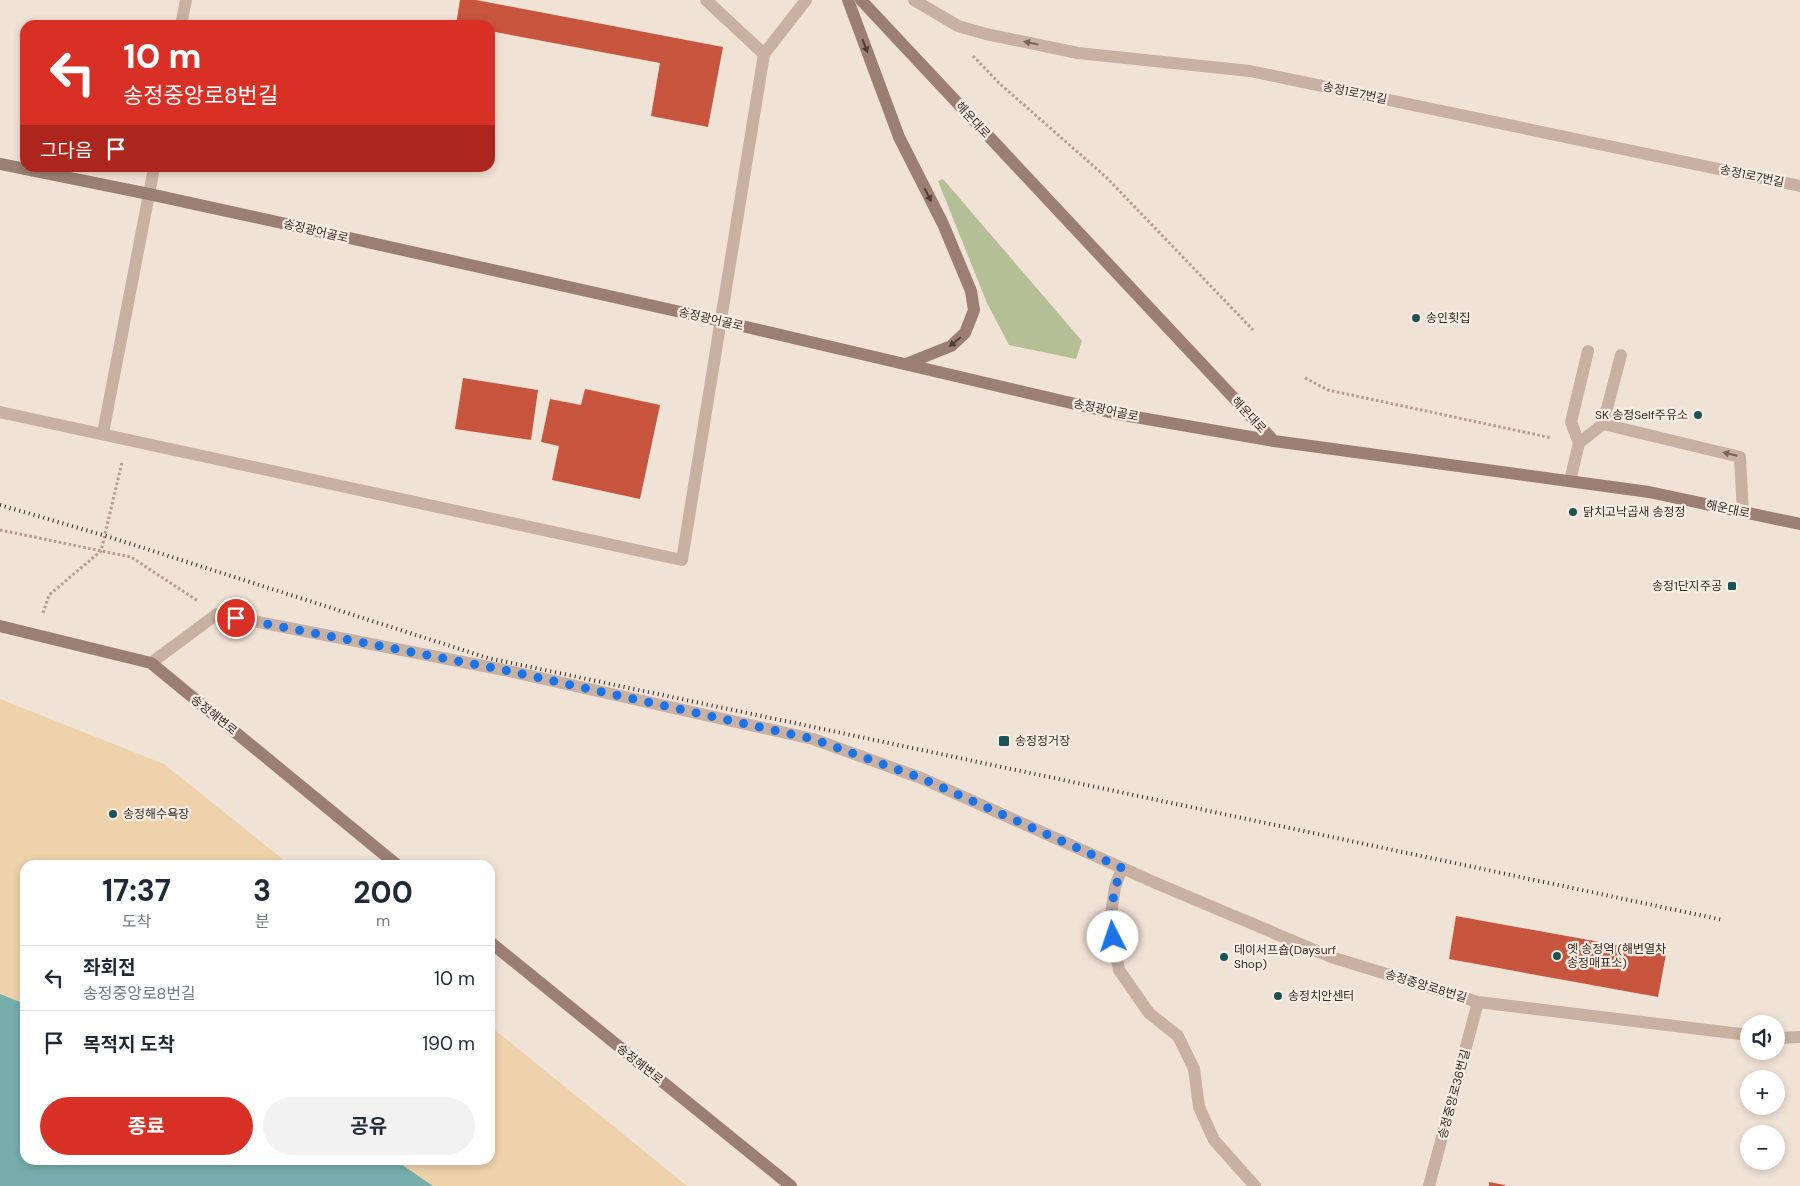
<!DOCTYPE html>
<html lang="ko">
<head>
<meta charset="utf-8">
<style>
	body { margin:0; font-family:"DM Sans","Noto Sans KR",sans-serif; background:#f2f2f3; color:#1f2937; height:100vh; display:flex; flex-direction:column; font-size:19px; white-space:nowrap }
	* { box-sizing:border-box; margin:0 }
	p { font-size:16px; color:#747a83 }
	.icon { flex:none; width:28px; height:28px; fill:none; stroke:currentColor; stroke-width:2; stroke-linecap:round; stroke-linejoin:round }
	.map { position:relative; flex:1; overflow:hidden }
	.panel { position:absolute; left:20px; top:860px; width:475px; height:305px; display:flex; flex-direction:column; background:#fff; border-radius:15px; box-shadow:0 2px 8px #0003 }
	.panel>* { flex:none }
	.hud { position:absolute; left:20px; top:20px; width:475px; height:152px; border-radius:15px; box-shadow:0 2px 8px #0003; background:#d93025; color:#fff; overflow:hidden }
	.controls { position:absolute; left:1740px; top:1015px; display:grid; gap:10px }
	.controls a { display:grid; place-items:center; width:45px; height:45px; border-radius:50%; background:#fff; box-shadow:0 2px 8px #0003; font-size:25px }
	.pin { position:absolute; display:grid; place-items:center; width:42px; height:42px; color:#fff; margin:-21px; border:2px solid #fff; border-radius:50%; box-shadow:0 1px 5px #0007 }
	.me { position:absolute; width:55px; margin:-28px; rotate:356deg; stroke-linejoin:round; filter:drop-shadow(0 0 4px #0008) }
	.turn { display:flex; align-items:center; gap:18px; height:105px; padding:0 20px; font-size:22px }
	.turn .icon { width:65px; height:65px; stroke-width:2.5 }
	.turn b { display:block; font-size:35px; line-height:42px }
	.then { display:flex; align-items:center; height:48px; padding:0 20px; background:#0003; gap:10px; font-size:19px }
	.eta { display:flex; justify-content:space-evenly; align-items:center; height:85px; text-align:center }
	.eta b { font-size:30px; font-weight:700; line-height:35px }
	.primary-button { display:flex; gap:10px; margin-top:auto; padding:10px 20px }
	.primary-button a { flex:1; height:58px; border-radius:30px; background:#d93025; color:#fff; font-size:20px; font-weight:700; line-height:58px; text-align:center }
	.primary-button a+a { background:#f2f2f3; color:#1f2937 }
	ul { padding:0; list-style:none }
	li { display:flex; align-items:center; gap:15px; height:65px; padding:0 20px; border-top:1px solid #e0e1e3 }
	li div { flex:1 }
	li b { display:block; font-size:19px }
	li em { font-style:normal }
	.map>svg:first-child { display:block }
	.green { fill:#b4bf96 }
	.sand { fill:#eed2ab }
	.water { fill:#75aeac }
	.building { fill:#c8553d }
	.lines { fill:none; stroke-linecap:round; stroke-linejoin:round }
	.path { stroke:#b49b8c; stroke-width:3; stroke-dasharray:2.5 2.5; stroke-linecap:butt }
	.lane { stroke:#c8b1a2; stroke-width:12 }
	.street { stroke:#c8b1a2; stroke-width:12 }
	.secondary { stroke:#9c7f74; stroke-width:12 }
	.rail { stroke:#332824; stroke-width:4; stroke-dasharray:1 4; stroke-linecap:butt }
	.oneway { fill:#76665d }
	.oneway2 { fill:#4d3e38 }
	.route { stroke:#1a73e8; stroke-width:9; stroke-dasharray:0 16.2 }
	.poi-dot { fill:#1a5454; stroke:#f9ece2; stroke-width:2 }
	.labels { text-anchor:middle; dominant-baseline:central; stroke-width:4.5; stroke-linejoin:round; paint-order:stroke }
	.street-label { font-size:12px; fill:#332824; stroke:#f9ece2 }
	.poi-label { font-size:12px; fill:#332824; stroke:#f9ece2; text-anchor:start }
</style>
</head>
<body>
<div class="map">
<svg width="1800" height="1186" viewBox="0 0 1800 1186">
	<rect width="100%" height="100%" fill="#f1e2d6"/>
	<path class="green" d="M 943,179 L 1082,341 L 1076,359 L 1009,345 L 987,303 L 938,181 Z"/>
	<path class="sand" d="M 0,699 L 164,764 L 290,865 L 25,865 L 25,1004 L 0,994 Z
		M 490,1026 L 687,1186 L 433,1186 L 395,1160 L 490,1160 Z"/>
	<path class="water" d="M 0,994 L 25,1004 L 25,1160 L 395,1160 L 433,1186 L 0,1186 Z"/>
	<path class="building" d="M 460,0 L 476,0 L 723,47 L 708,127 L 651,116 L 660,63 L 490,31 L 490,25 L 456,25 Z
		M 463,378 L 538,390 L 531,440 L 455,429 Z
		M 585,389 L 660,405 L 640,499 L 552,480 L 559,446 L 541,442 L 550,399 L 581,405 Z
		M 1456,916 L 1666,954 L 1658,997 L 1449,959 Z
		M 1489,1182 L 1505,1185 L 1505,1186 L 1489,1186 Z"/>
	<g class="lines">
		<path class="path" d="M 973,56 L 999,83 L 1106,177 L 1253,330
			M 1305,378 L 1328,390 L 1552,438
			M 0,530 L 131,557 L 198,601
			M 43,613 L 49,595 L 101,551 L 122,462"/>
		<path class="lane" d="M 1603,424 L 1740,457 L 1743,512
			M 1579,443 L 1571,422 L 1588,351
			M 1570,481 L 1579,443 L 1603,424 L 1621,355"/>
		<path class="street" d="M 706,0 L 764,54 L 806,0
			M 914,0 L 958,26 L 986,34 L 1078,53 L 1250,71 L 1800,186
			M 181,25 L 186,0
			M 0,412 L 682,560 L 764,54
			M 103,433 L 154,168
			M 151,663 L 217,614 L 504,670 L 813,739 L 921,778 L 1158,884 L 1331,957 L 1478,1002 L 1749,1035
			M 1122,868 L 1115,887 L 1110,921 L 1119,970 L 1149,1013 L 1178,1036 L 1194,1069 L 1199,1107 L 1214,1140 L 1255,1186
			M 1776,1038 L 1800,1037
			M 1429,1186 L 1478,1002"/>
		<path class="secondary" d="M 848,0 L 899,137 L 943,224 L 971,291 L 974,310 L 965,333 L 951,346 L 906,364
			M 861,0 L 1274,441
			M 0,164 L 149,194 L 291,225 L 721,321 L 1118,414 L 1274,441 L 1649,492 L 1800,524
			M 0,626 L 151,663 L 397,865
			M 490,942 L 791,1186"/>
		<path class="rail" d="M 0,505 L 106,536 L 488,658 L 1723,920"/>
	</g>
	<defs><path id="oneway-solid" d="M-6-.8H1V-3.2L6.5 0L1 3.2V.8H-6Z" transform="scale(1.25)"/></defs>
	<g class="oneway">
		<use href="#oneway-solid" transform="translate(1031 43) rotate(-168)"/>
		<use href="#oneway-solid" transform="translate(1730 454) rotate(-167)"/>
	</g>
	<g class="oneway2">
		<use href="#oneway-solid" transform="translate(865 46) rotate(69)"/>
		<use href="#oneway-solid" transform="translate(928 195) rotate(63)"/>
		<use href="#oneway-solid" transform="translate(955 342) rotate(141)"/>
	</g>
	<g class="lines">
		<path class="route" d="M 236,618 L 504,670 L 813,739 L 921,778 L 1122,868 C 1113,891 1109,913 1113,937"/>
	</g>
	<g class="poi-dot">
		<circle cx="1416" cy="318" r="5"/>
		<circle cx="1698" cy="415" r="5"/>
		<circle cx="1573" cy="512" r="5"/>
		<rect x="1727" y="581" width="10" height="10" rx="2.5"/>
		<rect x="998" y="735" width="12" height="12" rx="2.5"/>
		<circle cx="113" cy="814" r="5"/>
		<circle cx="1557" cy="956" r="5"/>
		<circle cx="1224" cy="957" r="5"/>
		<circle cx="1278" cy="996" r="5"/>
	</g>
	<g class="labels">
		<g class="street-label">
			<text transform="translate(1355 93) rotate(12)">송정1로7번길</text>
			<text transform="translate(973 120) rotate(47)">해운대로</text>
			<text transform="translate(1752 176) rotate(12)">송정1로7번길</text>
			<text transform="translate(316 231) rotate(13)">송정광어골로</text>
			<text transform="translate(711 319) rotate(13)">송정광어골로</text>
			<text transform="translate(1106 410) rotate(12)">송정광어골로</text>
			<text transform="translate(1249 415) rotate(47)">해운대로</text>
			<text transform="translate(1728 509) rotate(12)">해운대로</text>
			<text transform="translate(214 715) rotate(39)">송정해변로</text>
			<text transform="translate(1426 986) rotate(17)">송정중앙로8번길</text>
			<text transform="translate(640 1064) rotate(39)">송정해변로</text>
			<text transform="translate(1454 1094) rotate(-75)">송정중앙로36번길</text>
		</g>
		<g class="poi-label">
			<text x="1426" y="318">송인횟집</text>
			<text x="1688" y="415" text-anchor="end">SK 송정Self주유소</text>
			<text x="1583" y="512">닭치고낙곱새 송정정</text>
			<text x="1722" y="586" text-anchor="end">송정1단지주공</text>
			<text x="1015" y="741">송정정거장</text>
			<text x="123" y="814">송정해수욕장</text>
			<text x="1567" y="949">옛 송정역 (해변열차<tspan x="1567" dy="14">송정매표소)</tspan></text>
			<text x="1234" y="950">데이서프숍(Daysurf<tspan x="1234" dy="14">Shop)</tspan></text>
			<text x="1288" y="996">송정치안센터</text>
		</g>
	</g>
</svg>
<div class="controls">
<a><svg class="icon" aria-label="sound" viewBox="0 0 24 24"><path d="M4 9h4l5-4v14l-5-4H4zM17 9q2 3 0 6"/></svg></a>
<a>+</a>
<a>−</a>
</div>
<div class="pin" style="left:236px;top:618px;background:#d93025"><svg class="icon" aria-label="arrive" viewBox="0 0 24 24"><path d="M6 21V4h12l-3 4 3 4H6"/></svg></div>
<svg class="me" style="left:1113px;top:937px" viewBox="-20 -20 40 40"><circle r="19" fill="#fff"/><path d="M0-13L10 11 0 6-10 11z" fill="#1a73e8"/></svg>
<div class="hud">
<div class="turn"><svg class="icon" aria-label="left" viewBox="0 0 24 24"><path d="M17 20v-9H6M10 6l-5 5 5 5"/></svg><div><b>10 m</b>송정중앙로8번길</div></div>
<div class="then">그다음<svg class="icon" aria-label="arrive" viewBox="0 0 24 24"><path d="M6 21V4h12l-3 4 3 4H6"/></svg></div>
</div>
<section class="panel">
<div class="eta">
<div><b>17:37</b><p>도착</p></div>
<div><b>3</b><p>분</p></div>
<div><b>200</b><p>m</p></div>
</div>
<ul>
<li><svg class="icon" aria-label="left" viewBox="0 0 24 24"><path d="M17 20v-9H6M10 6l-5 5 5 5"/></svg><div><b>좌회전</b><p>송정중앙로8번길</p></div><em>10 m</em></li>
<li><svg class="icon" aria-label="arrive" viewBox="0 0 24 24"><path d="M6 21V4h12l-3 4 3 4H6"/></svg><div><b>목적지 도착</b></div><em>190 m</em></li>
</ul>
<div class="primary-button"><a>종료</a><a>공유</a></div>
</section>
</div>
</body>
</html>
